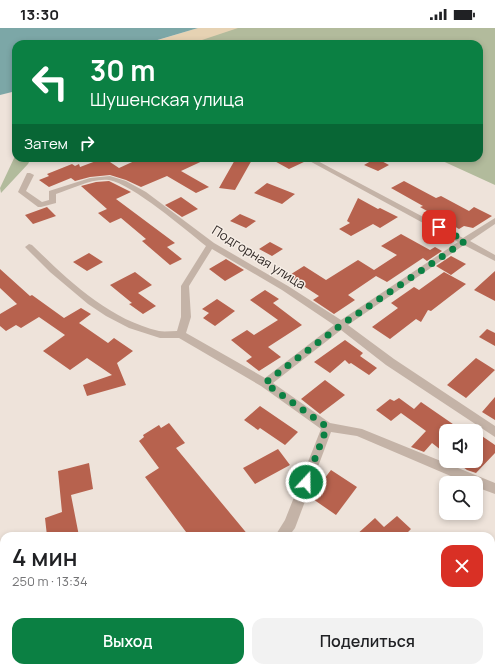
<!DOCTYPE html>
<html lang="ru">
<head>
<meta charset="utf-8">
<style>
	body { margin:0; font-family:Manrope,sans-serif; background:#f2f2f2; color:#202124; height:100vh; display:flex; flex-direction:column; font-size:15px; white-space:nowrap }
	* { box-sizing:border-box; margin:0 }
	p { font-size:13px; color:#757577 }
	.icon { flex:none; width:22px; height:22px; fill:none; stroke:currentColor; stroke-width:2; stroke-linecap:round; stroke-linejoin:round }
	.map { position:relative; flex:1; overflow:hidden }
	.sheet { position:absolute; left:0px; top:504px; width:495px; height:140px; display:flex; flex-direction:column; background:#fff; border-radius:12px 12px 0 0; box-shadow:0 2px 6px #0003 }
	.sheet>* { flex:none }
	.top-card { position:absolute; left:12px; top:12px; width:471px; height:122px; border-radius:12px; box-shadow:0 2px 6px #0003; background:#0b8043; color:#fff; overflow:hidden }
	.controls { position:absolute; left:439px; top:396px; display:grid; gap:8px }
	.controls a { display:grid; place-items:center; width:44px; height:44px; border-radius:8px; background:#fff; box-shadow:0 2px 6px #0003; font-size:20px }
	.pin { position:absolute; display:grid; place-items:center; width:34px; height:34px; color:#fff; margin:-17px; border-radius:8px; box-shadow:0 2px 6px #0006 }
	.me { position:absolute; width:44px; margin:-22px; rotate:21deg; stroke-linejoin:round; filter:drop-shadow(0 0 3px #0008) }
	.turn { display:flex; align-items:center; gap:14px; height:84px; padding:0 12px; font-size:18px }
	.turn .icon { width:52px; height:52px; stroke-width:2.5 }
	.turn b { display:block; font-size:28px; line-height:34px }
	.then { display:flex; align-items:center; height:38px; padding:0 12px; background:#0003; gap:8px; font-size:15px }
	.round { display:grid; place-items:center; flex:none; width:42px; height:42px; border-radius:12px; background:#f2f2f2 }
	.headline { display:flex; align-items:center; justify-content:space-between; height:68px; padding:0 12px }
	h1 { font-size:24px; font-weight:600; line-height:30px }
	.cta { display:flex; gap:8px; margin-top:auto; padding:8px 12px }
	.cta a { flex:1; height:46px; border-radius:12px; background:#0b8043; color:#fff; font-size:16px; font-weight:600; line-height:46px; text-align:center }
	.cta a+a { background:#f2f2f2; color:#202124 }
	.status { display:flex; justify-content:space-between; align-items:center; height:28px; padding:0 20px; background:#fff; direction:ltr }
	.status svg { height:11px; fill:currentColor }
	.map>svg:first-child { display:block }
	.green { fill:#b2bb9c }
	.sand { fill:#e6d2b3 }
	.water { fill:#7ca7a7 }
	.building { fill:#b7624e }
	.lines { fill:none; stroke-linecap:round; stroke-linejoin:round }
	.minor { fill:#c4b3a7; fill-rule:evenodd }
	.route { stroke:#0b8043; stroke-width:7; stroke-dasharray:0 12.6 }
	.labels { text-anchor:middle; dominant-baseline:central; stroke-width:3; stroke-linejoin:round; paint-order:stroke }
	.street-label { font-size:13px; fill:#322a27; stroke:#f6ede5 }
</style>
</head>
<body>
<div class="status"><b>13:30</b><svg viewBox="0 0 49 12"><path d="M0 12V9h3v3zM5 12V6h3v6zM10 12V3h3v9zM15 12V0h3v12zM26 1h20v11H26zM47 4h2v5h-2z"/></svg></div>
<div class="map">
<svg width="495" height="644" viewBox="0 0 495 644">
	<rect width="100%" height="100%" fill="#eee3da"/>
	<path class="green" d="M 230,0 L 495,0 L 495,157 L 436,130 L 479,130 L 479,16 L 181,16 Z
		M 16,126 L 16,130 L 31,130 L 28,136 L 1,165 L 0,160 Z"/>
	<path class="sand" d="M 198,0 L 238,0 L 190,16 L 145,16 Z"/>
	<path class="water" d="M 0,0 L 198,0 L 144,16 L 16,16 L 16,63 L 0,67 Z"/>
	<path class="building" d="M 104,130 L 119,140 L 141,130 L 209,130 L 181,143 L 209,159 L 196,165 L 167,148 L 141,159 L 126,152 L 110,147 L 90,149 L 75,153 L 71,150 L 49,159 L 39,152 L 49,148 L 47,146 L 72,136 L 75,138 L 79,136 L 80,139 Z
		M 236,130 L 253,130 L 235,162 L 219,160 Z
		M 269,130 L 303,130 L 306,133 L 289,141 Z
		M 376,130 L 389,137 L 378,143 L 364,137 Z
		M 109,153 L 131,164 L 116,171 L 175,215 L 167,219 L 182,231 L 170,237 L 142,213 L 146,211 L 121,190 L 110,195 L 98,185 L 107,181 L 81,158 L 96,154 Z
		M 404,153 L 436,170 L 441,168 L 469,183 L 474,179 L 492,188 L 473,200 L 464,198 L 459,201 L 420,179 L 423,178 L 391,160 Z
		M 267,155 L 295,166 L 282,176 L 254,165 Z
		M 181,169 L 198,181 L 182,189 L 165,177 Z
		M 358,170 L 378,181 L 380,180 L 398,189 L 380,200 L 373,196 L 351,208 L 339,201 L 350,195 L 347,193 Z
		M 47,179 L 56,188 L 33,196 L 25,187 Z
		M 240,186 L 256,193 L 246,200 L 230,193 Z
		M 401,206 L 430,222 L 435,219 L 442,223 L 427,233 L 423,230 L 387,254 L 376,248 L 348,267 L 355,272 L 334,286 L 313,272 L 319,268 L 288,248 L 304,238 L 326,252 L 358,232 L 374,242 L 397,227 L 381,218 Z
		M 270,214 L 283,221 L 272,228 L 259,221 Z
		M 89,225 L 103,234 L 87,243 L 73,234 Z
		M 451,228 L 466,236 L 451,247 L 436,238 Z
		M 226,231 L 244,242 L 225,253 L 209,241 Z
		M 0,241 L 30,268 L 32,267 L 64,290 L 81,280 L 91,286 L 79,295 L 108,315 L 114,310 L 133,323 L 117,335 L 126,357 L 87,368 L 83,357 L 112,347 L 87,330 L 70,342 L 43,323 L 65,307 L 39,289 L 21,300 L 16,297 L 6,303 L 0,298 L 0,286 L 17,276 L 0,260 Z
		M 495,243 L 495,273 L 474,262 Z
		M 135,244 L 152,257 L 138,265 L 156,278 L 143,286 L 129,276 L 132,275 L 110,257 Z
		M 444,244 L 466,256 L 431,283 L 428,282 L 421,294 L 416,291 L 390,311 L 372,299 L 398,280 L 391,275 L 414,259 L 419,262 Z
		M 265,262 L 279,271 L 273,275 L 302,297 L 268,319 L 281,329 L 259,343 L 246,333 L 252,329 L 231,312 L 247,302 L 254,307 L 278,292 L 250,272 Z
		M 217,271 L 235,283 L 215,298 L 203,290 L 209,285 L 202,281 Z
		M 487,301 L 495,305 L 495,318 L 479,309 Z
		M 345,312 L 363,325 L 360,328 L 377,340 L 369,347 L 351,335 L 349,336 L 345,332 L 330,345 L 314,334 Z
		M 476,330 L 495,342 L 466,370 L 447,357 Z
		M 325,352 L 345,367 L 320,386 L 301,371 Z
		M 495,369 L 495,392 L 482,384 Z
		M 399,370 L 414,381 L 421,374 L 463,403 L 446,403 L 446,426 L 432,415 L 424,424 L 411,419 L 426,403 L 401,385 L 391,393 L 376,382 L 390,371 L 394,373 Z
		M 260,378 L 298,404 L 285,417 L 260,400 L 258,402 L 244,392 Z
		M 169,395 L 185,415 L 176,420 L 249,508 L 189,508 L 145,449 L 159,440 L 139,413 L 144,409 L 143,407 L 159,397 L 161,400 Z
		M 476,404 L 495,417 L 495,425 L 476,445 L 467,442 L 455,433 L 476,433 Z
		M 278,421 L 290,437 L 255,456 L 243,440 Z
		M 89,435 L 93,461 L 71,467 L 79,508 L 47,508 L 45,490 L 62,484 L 58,443 Z
		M 331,442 L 357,459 L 336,487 L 310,469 Z
		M 397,488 L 411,501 L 404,508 L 355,508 L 375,490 L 384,499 Z"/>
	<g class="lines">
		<path class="minor" d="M 304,130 L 312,130 L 463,210 L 495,190 L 495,196 L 470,213 L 495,227 L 495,233 L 464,217 L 348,297 L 394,331 L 495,398 L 495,409 L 386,337 L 341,302 L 273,355 L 330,395 L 362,401 L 495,455 L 495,466 L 476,459 L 476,455 L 467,455 L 357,408 L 331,404 L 295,500 L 289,508 L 275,508 L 285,492 L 321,401 L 261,358 L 179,310 L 160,310 L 129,300 L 106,288 L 88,276 L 50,244 L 25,219 L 29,216 L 32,217 C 68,252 108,291 159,303 C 164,304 171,303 177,303 L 181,289 L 181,258 L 206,218 C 186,202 132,156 109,152 C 92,150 72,161 56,166 L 56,175 L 41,179 L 38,179 L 18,164 L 27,145 L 30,145 L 34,147 L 26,163 L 42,174 L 49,172 L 49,163 L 90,150 L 110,148 L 126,153 L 146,164 L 214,215 L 288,258 L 341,292 L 458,214 ZM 212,221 L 282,262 L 334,297 L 265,350 L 186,305 L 191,289 L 189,258 Z"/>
	</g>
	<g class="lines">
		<path class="route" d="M 306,454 L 327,399 L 265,355 L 341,297 L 465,213 L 439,199"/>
	</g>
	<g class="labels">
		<g class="street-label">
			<text transform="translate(259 229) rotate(32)">Подгорная улица</text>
		</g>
	</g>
</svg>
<div class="controls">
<a><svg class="icon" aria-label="sound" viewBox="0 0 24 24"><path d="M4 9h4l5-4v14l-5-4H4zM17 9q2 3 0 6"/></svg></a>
<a><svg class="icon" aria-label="search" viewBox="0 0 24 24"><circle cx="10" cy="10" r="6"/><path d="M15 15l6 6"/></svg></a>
</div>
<div class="pin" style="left:439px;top:199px;background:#d93025"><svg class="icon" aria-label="arrive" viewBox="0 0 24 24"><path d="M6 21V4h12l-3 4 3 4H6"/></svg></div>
<svg class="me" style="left:306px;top:454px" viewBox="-20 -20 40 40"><circle r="17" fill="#0b8043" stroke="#fff" stroke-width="3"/><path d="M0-11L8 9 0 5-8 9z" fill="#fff"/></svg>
<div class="top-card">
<div class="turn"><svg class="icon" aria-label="left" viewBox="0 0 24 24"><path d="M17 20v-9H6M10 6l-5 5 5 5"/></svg><div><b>30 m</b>Шушенская улица</div></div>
<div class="then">Затем<svg class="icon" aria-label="right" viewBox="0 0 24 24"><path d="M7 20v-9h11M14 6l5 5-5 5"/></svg></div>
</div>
<section class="sheet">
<div class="headline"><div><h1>4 мин</h1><p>250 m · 13:34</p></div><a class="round" style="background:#d93025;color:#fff"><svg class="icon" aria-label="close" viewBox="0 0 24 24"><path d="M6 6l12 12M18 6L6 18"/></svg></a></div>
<div class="cta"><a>Выход</a><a>Поделиться</a></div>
</section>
</div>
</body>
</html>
